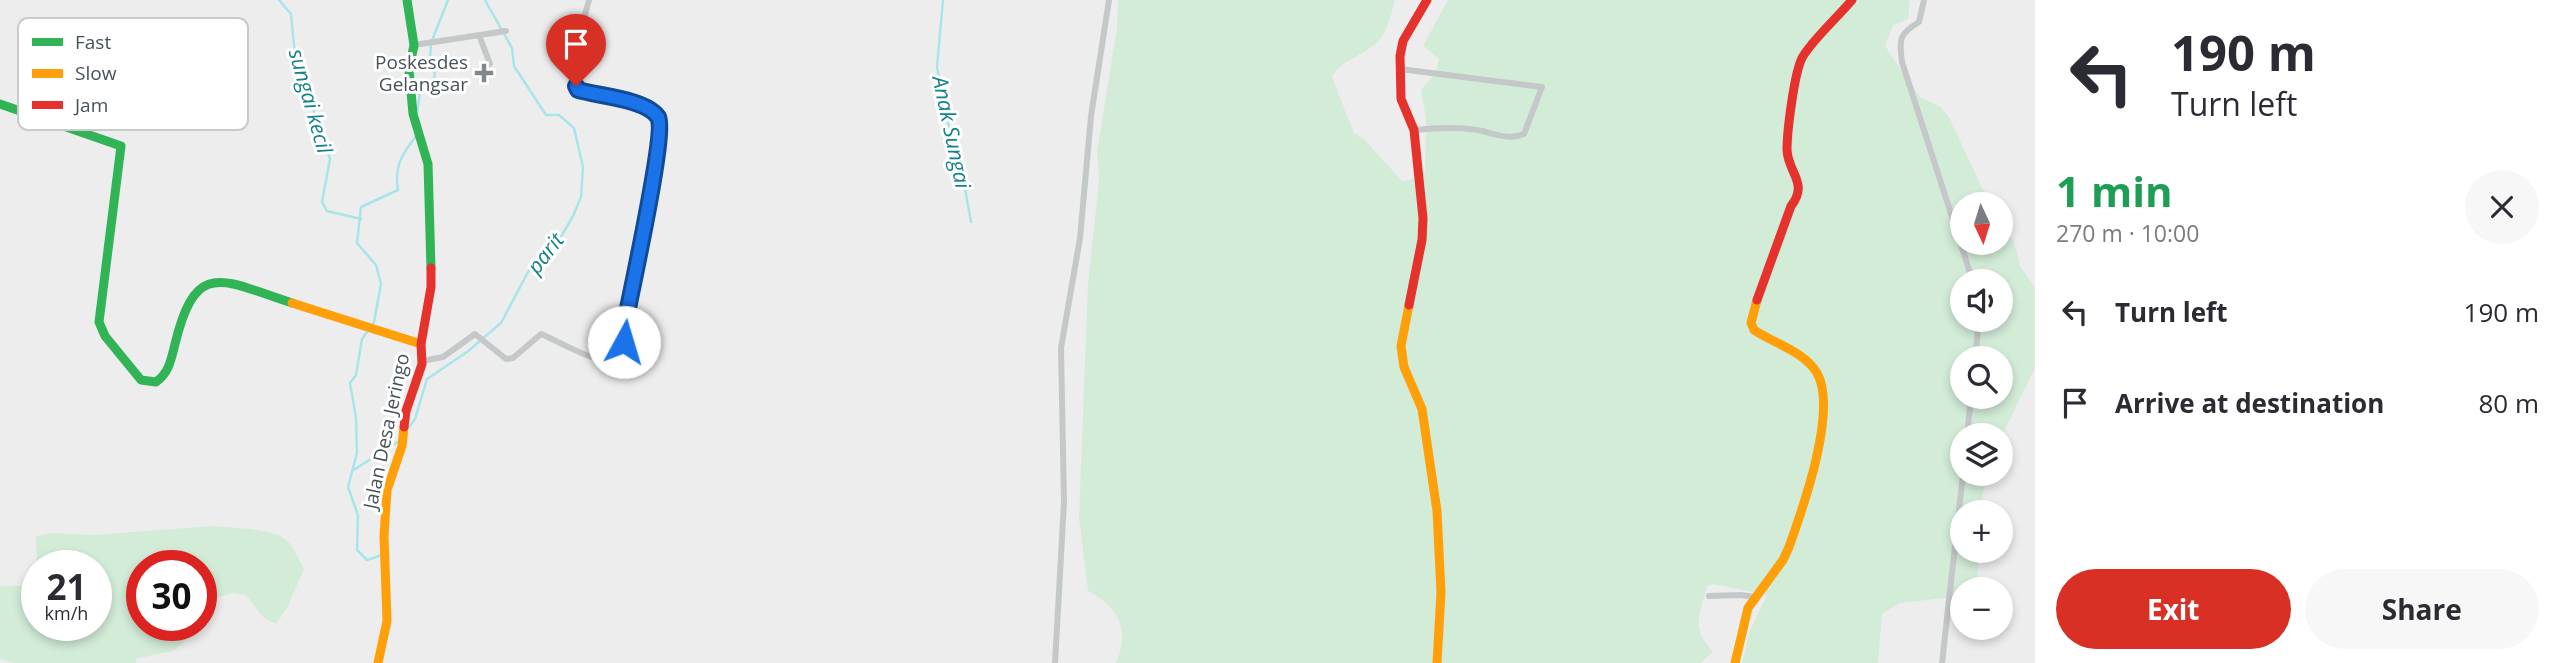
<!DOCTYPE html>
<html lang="en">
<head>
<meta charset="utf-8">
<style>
	body { margin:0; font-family:"Open Sans",sans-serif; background:#f7f7f7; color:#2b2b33; height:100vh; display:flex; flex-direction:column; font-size:26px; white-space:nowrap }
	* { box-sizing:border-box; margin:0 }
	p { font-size:23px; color:#7c7c81 }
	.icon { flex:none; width:38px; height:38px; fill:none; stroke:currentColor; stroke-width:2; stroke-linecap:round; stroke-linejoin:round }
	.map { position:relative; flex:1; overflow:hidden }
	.side { display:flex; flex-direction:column; background:#fff; width:525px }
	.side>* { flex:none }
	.hud { background:#fff; color:#2b2b33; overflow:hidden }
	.needle { width:46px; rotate:176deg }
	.fabs { position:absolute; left:1950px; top:192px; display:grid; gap:14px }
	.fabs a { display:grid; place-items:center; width:63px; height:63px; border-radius:50%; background:#fff; box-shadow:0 4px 10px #0003; font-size:35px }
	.speed { position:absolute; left:21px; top:550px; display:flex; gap:14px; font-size:35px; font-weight:700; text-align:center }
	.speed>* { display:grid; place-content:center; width:91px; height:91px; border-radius:50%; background:#fff; box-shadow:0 4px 10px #0003; line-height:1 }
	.speed small { font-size:18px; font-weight:400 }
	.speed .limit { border:10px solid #d22; background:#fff; color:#111 }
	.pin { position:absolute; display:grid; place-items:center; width:60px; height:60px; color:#fff; margin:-72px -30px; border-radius:50% 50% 50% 0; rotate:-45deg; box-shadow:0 0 7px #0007 }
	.pin .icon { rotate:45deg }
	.me { position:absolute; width:77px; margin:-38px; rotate:6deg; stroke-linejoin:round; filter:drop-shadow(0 0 5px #0008) }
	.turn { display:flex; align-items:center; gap:24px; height:147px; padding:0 21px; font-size:32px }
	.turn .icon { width:91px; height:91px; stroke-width:2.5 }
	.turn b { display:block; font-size:49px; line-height:60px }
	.round { display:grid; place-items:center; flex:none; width:74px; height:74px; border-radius:37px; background:#f7f7f7 }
	.headline { display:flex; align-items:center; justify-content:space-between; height:119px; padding:0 21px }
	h1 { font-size:42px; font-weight:700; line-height:52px; color:#1e9e55 }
	.cta { display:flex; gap:14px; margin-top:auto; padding:14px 21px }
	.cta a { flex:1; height:80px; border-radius:42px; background:#d93025; color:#fff; font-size:28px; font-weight:700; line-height:80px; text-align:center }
	.cta a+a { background:#f7f7f7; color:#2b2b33 }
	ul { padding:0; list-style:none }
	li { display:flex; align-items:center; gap:21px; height:91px; padding:0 21px }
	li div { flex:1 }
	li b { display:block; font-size:26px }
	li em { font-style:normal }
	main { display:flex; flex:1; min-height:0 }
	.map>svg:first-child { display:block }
	.green { fill:#d2ecd8; fill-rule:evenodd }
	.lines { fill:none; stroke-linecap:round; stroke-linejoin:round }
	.stream { stroke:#a8e5e9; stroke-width:2.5 }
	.street { stroke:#c5c8c9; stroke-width:6 }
	.fast { stroke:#30b455; stroke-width:9 }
	.slow { stroke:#ff9f0a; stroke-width:9 }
	.jam { stroke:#e5322d; stroke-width:9 }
	.route-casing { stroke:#114b97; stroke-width:18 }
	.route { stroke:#1a73e8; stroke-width:12 }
	.poi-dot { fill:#81888d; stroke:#fff; stroke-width:2.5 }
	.labels { text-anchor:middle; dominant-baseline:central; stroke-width:6; stroke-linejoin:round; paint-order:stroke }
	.poi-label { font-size:19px; fill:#465259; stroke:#fff; text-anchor:end }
	.street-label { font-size:19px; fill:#465259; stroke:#fff }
	.water-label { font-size:21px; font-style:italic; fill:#12828a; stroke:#fff }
	.key { fill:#fff; stroke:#c8cbcd; stroke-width:2 }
	.key-label { font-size:19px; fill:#465259 }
</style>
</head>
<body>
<main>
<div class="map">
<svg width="2035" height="663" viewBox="0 0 2035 663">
	<rect width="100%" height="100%" fill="#eeeded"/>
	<path class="green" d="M 1118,0 L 1395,0 C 1392,11 1389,24 1384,33 C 1374,54 1343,56 1332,77 L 1354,133 L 1364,139 L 1402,181 L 1410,180 L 1425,171 L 1426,119 L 1421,90 L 1436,71 L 1439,59 L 1423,46 L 1448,0 L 1910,0 L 1908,19 L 1893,25 L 1885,46 L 1920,97 L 1940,106 L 1949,117 L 1982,188 L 1995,205 L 1962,205 L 1962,243 L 2000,243 L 2000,212 L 2017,251 L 2020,266 L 2035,288 L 2035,368 L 2000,440 L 2000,436 L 1962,436 L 1962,474 L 1987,474 L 1979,513 L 1962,513 L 1962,551 L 1978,551 L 1978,584 L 1962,590 L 1962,593 L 1954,597 L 1900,603 L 1882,614 L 1878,663 L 1742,663 L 1750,630 L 1767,595 L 1714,584 L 1707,586 C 1700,616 1690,626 1713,652 L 1700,663 L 1116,663 C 1130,631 1119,607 1088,591 L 1079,518 L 1088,283 L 1099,181 L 1097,152 L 1117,28 ZM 1962,282 L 2000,282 L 2000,320 L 1962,320 ZM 1962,359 L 2000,359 L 2000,397 L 1962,397 Z
		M 212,526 C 230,528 271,528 285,539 C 294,546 299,560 304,569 L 287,608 L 276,624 L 263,617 L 246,595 L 232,593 L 219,597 L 205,622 L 175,650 L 136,659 L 136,663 L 13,663 L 0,659 L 0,586 L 21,586 L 33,578 L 37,564 L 36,536 L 51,533 L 94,535 ZM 37,565 L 96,565 L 96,625 L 37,625 ZM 142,565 L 201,565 L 201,625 L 142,625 Z"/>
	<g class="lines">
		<path class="stream" d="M 279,0 L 291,14 L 295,55 L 330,159 L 322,202 L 327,211 L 361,219
			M 943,0 L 937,67 L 949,128 L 962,172 L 971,222
			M 417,112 L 420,93 L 432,85 L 435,74 L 430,61 L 431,43 L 448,0
			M 407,430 L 415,419 L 427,379 L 467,352 L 501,323 L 528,272 L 562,235 L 573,216 L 581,197 L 583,167 L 574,128 L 559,115 L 546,115 L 514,66 L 512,48 L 485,0
			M 352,471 L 399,441
			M 382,555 L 367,560 L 357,550 L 358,515 L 348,487 L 357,453 L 356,418 L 350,383 L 356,375 L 362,339 L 374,322 L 381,284 L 376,265 L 357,243 L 361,207 L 398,190 C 394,166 402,154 417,135"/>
		<path class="street" d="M 1924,0 L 1919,22 C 1899,34 1899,39 1902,62 L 1973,282
			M 479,35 L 490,64
			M 414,45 L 506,31
			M 1400,69 L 1542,87 L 1524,134 C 1506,142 1488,130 1470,129 C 1451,127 1433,128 1414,130
			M 1975,359 L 1979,320
			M 422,361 L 443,357 L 475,334 L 506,359 L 513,358 L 541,334 C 564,343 606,373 631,356 L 631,351 L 624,342 L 623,334 C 628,305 667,129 657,115 C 639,93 599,102 576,88 L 577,44 L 589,0
			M 1967,436 L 1971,397
			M 1709,596 L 1741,595 L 1755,597
			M 1055,663 L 1064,502 L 1061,348 L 1080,238 L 1091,116 L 1109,0
			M 1942,663 L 1963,474"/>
		<path class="fast" d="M 407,0 L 414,45 L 409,70 L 413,114 L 428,164 L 431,268
			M 0,104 L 121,146 L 99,322 L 105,336 L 141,380 L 156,382 C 169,373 171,360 175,344 C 196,257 223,281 292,303"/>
		<path class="slow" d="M 292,303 L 421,344
			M 1409,305 L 1401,346 L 1404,367 L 1422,409 L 1437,511 L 1441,592 L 1437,663
			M 378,663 L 387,621 L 384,536 L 387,490 L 402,446 L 404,427
			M 1735,663 L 1748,608 L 1783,560 L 1789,547 C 1803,508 1838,410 1817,373 C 1804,351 1773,343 1754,330 L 1751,323 L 1757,300"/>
		<path class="jam" d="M 1757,300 L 1791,206 C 1809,183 1788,173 1787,150 C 1787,132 1794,74 1802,58 C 1811,41 1839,16 1852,0
			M 1409,305 L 1422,240 L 1423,218 L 1414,130 L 1401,99 L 1400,56 L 1403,41 L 1427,0
			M 404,427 L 406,411 L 422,364 L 421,344 L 431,287 L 431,268"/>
	</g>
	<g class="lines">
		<defs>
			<path id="route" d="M 576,86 L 578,90 C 598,96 646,99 658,117 C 667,133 628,304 623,334 L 624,342"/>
		</defs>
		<use href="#route" class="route-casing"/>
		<use href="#route" class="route"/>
	</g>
	<path class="poi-dot" d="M480.5 62.5h7v7h7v7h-7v7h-7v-7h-7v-7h7z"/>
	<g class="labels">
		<g class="poi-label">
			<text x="468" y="62">Poskesdes<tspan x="468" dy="22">Gelangsar</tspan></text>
		</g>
		<g class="street-label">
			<text transform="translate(386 431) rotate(-78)">Jalan Desa Jeringo</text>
		</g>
		<g class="water-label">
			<text transform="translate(311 101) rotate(74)">sungai kecil</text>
			<text transform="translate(952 132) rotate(78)">Anak Sungai</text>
			<text transform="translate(545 253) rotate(-52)">parit</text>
		</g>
	</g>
	<rect x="18" y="18" width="230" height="112" rx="10" class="key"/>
	<rect x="32" y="38" width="31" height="8" fill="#30b455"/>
	<rect x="32" y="69" width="31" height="9" fill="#ff9f0a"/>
	<rect x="32" y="101" width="31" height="8" fill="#e5322d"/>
	<g class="key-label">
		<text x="75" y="49">Fast</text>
		<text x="75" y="80">Slow</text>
		<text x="75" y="112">Jam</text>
	</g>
</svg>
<div class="fabs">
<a><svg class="needle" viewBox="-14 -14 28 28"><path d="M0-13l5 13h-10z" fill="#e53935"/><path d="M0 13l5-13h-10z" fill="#7c7c81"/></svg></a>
<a><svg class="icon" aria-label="sound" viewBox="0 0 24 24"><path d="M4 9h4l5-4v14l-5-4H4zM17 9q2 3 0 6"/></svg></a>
<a><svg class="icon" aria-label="search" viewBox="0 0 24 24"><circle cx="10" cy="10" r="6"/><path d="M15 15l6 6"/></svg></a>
<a><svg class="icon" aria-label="layers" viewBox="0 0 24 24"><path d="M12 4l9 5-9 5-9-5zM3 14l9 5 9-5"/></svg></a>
<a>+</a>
<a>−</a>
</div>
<div class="speed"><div>21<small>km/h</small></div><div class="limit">30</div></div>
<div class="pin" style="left:576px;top:86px;background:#d93025"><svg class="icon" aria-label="arrive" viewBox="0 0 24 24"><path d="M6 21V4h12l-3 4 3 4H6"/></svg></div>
<svg class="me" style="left:624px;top:342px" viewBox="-20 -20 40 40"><circle r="19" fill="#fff"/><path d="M0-13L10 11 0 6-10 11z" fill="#1a73e8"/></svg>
</div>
<section class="side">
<div class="hud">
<div class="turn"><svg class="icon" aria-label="left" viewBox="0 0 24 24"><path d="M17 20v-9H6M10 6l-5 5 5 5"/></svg><div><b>190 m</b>Turn left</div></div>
</div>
<div class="headline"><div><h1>1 min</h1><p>270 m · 10:00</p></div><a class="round"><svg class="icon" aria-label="close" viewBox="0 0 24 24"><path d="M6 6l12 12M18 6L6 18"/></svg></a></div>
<ul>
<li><svg class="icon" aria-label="left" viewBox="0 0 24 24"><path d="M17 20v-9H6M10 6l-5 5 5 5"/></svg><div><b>Turn left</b></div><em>190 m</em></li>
<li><svg class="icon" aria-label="arrive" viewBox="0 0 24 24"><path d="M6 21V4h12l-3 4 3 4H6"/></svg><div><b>Arrive at destination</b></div><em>80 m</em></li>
</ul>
<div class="cta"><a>Exit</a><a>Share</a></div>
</section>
</main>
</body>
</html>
